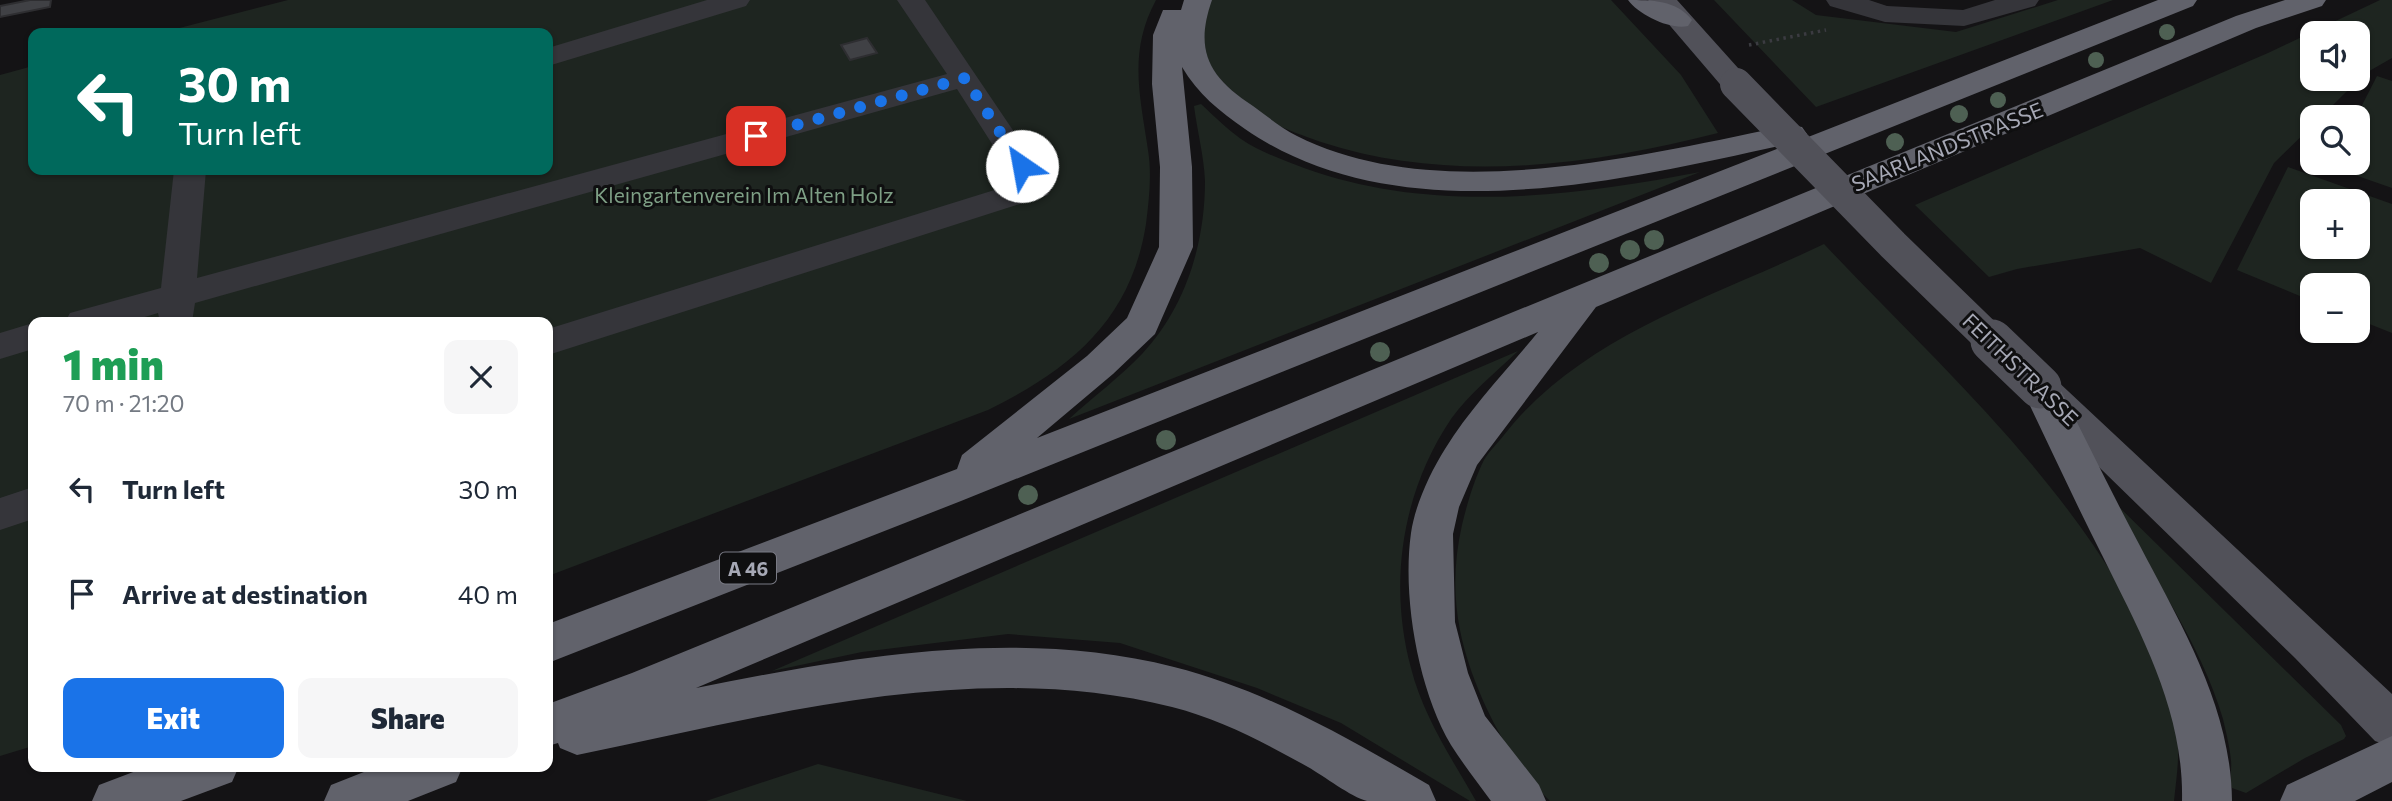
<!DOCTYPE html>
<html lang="en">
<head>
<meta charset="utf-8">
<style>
	body { margin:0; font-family:Commissioner,sans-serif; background:#f6f6f7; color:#1f2937; height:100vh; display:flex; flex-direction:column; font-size:26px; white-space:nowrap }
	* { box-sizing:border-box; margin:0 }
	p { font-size:23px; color:#747a83 }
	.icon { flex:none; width:38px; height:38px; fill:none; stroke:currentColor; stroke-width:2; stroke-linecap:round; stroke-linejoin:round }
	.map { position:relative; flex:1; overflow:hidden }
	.details { position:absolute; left:28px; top:317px; width:525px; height:455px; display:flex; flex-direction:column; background:#fff; border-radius:14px; box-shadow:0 2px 5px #0004 }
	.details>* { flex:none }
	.hud { position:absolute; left:28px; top:28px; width:525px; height:147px; border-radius:14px; box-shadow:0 2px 5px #0004; background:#00695c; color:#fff; overflow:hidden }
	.buttons { position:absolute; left:2300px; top:21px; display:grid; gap:14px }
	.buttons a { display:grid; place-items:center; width:70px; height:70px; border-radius:14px; background:#fff; box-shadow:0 2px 5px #0004; font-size:35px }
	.pin { position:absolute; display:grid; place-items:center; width:60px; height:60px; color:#fff; margin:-30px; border-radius:14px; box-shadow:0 4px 10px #0006 }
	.me { position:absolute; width:77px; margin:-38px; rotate:327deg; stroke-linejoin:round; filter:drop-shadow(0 0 5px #0008) }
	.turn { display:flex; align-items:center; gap:24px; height:147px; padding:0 35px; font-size:32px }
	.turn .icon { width:91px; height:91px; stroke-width:2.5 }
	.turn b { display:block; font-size:49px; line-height:60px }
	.round { display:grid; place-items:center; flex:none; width:74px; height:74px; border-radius:14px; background:#f6f6f7 }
	.overview { display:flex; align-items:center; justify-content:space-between; height:119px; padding:0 35px }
	h1 { font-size:42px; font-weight:800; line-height:52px; color:#1e9e55 }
	.action { display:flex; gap:14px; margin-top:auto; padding:14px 35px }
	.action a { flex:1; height:80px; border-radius:14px; background:#1a73e8; color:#fff; font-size:28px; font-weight:800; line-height:80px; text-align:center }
	.action a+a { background:#f6f6f7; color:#1f2937 }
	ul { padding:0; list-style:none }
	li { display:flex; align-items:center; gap:21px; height:105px; padding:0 35px }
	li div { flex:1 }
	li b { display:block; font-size:26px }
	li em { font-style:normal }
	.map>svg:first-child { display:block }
	.green { fill:#1e2520; fill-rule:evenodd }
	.building { fill:#404145; stroke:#2e2e31; stroke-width:2 }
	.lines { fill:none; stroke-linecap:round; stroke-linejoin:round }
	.path { stroke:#3b3b41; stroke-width:3.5; stroke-dasharray:2.5 4.5; stroke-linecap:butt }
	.minor { fill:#35353a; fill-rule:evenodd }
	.major { fill:#515159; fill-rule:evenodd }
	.highway { fill:#61626b; fill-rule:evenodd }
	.major-bridge-far1 { stroke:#515159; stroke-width:32 }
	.major-bridge { stroke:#515159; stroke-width:43 }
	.tree { fill:#4e6053 }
	.route { stroke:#1a73e8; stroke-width:12; stroke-dasharray:0 21.6 }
	.labels { text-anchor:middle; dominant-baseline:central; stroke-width:6; stroke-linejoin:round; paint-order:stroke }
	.shield { fill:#0f0f10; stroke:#797a84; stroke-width:2 }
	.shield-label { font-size:19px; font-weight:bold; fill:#a6a8b5 }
	.street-label { font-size:21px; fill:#a6a8b5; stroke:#0f0f10 }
	.park-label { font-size:21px; fill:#7e9f85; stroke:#0f0f10 }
</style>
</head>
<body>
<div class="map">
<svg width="2392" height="801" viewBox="0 0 2392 801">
	<rect width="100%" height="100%" fill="#141315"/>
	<path class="green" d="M 288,0 L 1156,0 C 1128,52 1140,95 1148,150 C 1152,175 1149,199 1146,224 C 1131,320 1071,369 988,410 L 548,576 L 548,322 L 33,322 L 33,746 L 0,756 L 0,75 L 33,66 L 33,170 L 548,170 L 548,33 L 160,33 Z
		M 1206,0 L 1611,0 L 1681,75 L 1718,133 C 1590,166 1449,184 1321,142 C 1302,135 1280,128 1263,117 C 1253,110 1244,101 1235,93 C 1205,68 1192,38 1206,0 Z
		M 1714,0 L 1792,0 L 1816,15 L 1956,32 L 2058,0 L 2113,0 L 1816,107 Z
		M 2380,0 L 2392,0 L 2392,58 L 2364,74 L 2321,117 L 2312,117 L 2312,126 L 2274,163 L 2211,283 L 2140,248 L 2017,269 L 1989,277 L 1915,205 L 2268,53 ZM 2312,33 L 2357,33 L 2357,79 L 2312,79 Z
		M 2377,76 L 2392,81 L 2392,188 L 2332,167 L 2334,163 L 2357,163 L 2356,117 Z
		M 1201,104 C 1214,116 1227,129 1241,139 C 1260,152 1283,160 1304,168 C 1431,214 1571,197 1700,172 L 1069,419 C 1093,397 1120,377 1142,354 C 1186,307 1205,243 1205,181 C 1204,156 1197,130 1194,106 Z
		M 2288,167 L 2392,204 L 2392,333 L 2357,319 L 2357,285 L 2312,285 L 2312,301 L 2237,270 ZM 2312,201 L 2357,201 L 2357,247 L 2312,247 Z
		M 1824,244 C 1929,355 2039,453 2119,585 C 2148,633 2175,685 2178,743 C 2179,762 2176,782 2174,801 L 1550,801 C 1508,761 1471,687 1460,630 C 1453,595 1454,560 1462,525 C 1467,504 1474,480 1484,460 C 1489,451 1498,443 1504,435 C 1582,335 1714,297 1824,244 Z
		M 1518,351 C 1496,372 1469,394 1451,419 C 1402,492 1388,583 1411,668 C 1423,716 1452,759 1476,801 L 1470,801 L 1341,723 L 1257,688 L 1120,643 L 1008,634 L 862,652 L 772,671 Z
		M 2112,500 L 2341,725 L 2346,736 L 2344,739 L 2305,758 L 2246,793 L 2232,788 C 2229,779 2232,770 2231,761 C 2230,748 2226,732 2223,719 C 2200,640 2149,573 2112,500 Z
		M 818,764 L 967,801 L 706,801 Z"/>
	<path class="building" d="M 30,0 L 51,0 L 50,7 L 0,17 L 0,6 Z
		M 867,38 L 877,53 L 850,60 L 841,45 Z"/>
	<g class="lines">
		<path class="path" d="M 1749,45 L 1826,30"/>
		<path class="minor" d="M 707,0 L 750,0 L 746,6 L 548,66 L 548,48 Z
			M 897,0 L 925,0 L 1052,188 L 1048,195 L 548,355 L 548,329 L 1017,183 L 957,89 L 195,303 L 192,322 L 160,322 L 158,313 L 128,322 L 65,322 L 70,313 L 161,288 L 174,170 L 206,170 L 197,278 L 947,74 Z
			M 1826,0 L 1869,0 L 1887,6 L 1963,10 L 1995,0 L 2039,0 L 2035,6 L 1964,26 L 1885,22 L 1830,6 Z
			M 33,323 L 33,349 L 0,359 L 0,333 Z
			M 33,487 L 33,519 L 0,530 L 0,498 Z"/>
		<path class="major" d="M 1648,0 L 1677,0 L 1747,78 L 1751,84 L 1747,90 L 1736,93 L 1725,90 Z
			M 2040,373 L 2053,377 L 2392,694 L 2392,747 L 2375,741 L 2295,658 L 2027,397 L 2021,387 L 2027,377 Z"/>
		<path class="highway" d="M 1184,0 L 1212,0 C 1194,51 1209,77 1253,106 C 1267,116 1281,128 1297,136 C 1437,207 1645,155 1791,125 L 1802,127 L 1807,134 L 1803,139 L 2158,0 L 2197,0 L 2193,6 L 961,501 L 548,663 L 548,624 L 957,469 L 962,455 L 1087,356 L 1127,318 L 1159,247 L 1160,167 L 1152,84 L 1153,35 L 1163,10 L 1181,10 ZM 1182,67 C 1198,94 1219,111 1245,129 C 1400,236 1623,180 1792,143 L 1037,438 L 1113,374 L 1155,334 L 1193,247 L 1192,167 Z
			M 1628,0 C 1651,0 1677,0 1692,20 L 1688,26 C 1670,30 1639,15 1628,0 Z
			M 2285,0 L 2326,0 L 2322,6 L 2256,28 L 1596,307 L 1477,465 L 1459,507 L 1453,534 L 1455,622 L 1468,673 L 1485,716 L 1539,785 L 1546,801 L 1491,801 C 1478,783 1463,764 1451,745 C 1418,690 1402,596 1411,533 C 1415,505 1430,473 1445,449 C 1470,408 1507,370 1538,332 L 696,688 C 852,657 1017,627 1174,667 C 1265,690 1348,738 1429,785 L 1436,801 C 1415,801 1387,801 1367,801 C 1351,797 1324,776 1308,767 C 1265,743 1220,719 1172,707 C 974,658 772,715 577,755 L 560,748 L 558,743 L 548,746 L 548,704 L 632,673 L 2236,16 Z
			M 2040,373 L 2053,377 L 2059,387 C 2086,439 2111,492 2139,544 C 2181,625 2231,706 2232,801 L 2182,801 C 2184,711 2141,634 2102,555 C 2074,500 2048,443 2021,387 L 2027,377 Z
			M 2392,736 L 2392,782 L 2355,801 L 2280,801 L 2287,785 Z
			M 149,766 L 239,766 L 232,782 L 181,801 L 92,801 L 99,785 Z
			M 379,766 L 463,766 L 456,782 L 408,801 L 324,801 L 331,785 Z"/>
		<path class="major-bridge-far1" d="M 1736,84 L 1893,245 L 1994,343"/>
		<path class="major-bridge" d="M 1992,341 L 2040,387"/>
	</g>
	<g class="tree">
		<circle cx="2167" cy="32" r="8"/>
		<circle cx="2096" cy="60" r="8"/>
		<circle cx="1998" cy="100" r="8"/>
		<circle cx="1959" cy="114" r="9"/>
		<circle cx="1895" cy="142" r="9"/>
		<circle cx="1654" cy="240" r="10"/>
		<circle cx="1630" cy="250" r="10"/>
		<circle cx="1599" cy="263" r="10"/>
		<circle cx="1380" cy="352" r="10"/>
		<circle cx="1166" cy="440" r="10"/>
		<circle cx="1028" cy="495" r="10"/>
	</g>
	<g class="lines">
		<path class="route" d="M 756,136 L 965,78 L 1022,166"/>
	</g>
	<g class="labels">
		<rect class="shield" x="720" y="552.5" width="56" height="31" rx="5"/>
		<g class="shield-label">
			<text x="748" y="568">A 46</text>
		</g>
		<g class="street-label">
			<text transform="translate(1947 146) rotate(-22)">SAARLANDSTRASSE</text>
			<text transform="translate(2021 369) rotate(44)">FEITHSTRASSE</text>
		</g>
		<g class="park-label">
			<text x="744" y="194">Kleingartenverein Im Alten Holz</text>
		</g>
	</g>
</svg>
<div class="buttons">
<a><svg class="icon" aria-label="sound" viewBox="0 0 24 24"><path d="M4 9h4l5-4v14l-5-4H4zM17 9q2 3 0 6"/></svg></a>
<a><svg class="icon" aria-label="search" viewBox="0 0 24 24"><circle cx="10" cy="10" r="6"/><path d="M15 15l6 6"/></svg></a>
<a>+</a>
<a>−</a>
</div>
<div class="pin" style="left:756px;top:136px;background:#d93025"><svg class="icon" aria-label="arrive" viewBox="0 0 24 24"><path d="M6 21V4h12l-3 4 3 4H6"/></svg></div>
<svg class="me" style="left:1022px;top:166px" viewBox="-20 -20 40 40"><circle r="19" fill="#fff"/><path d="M0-13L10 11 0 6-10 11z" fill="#1a73e8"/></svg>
<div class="hud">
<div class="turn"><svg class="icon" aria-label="left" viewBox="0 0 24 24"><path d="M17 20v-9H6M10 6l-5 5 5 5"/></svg><div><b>30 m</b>Turn left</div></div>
</div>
<section class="details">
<div class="overview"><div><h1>1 min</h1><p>70 m · 21:20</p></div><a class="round"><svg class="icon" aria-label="close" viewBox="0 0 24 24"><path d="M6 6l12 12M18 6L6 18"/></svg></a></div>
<ul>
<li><svg class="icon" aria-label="left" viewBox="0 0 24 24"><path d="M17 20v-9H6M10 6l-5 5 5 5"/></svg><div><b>Turn left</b></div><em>30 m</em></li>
<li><svg class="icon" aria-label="arrive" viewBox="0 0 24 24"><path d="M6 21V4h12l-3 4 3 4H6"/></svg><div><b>Arrive at destination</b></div><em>40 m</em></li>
</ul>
<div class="action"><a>Exit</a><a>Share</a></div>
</section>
</div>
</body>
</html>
